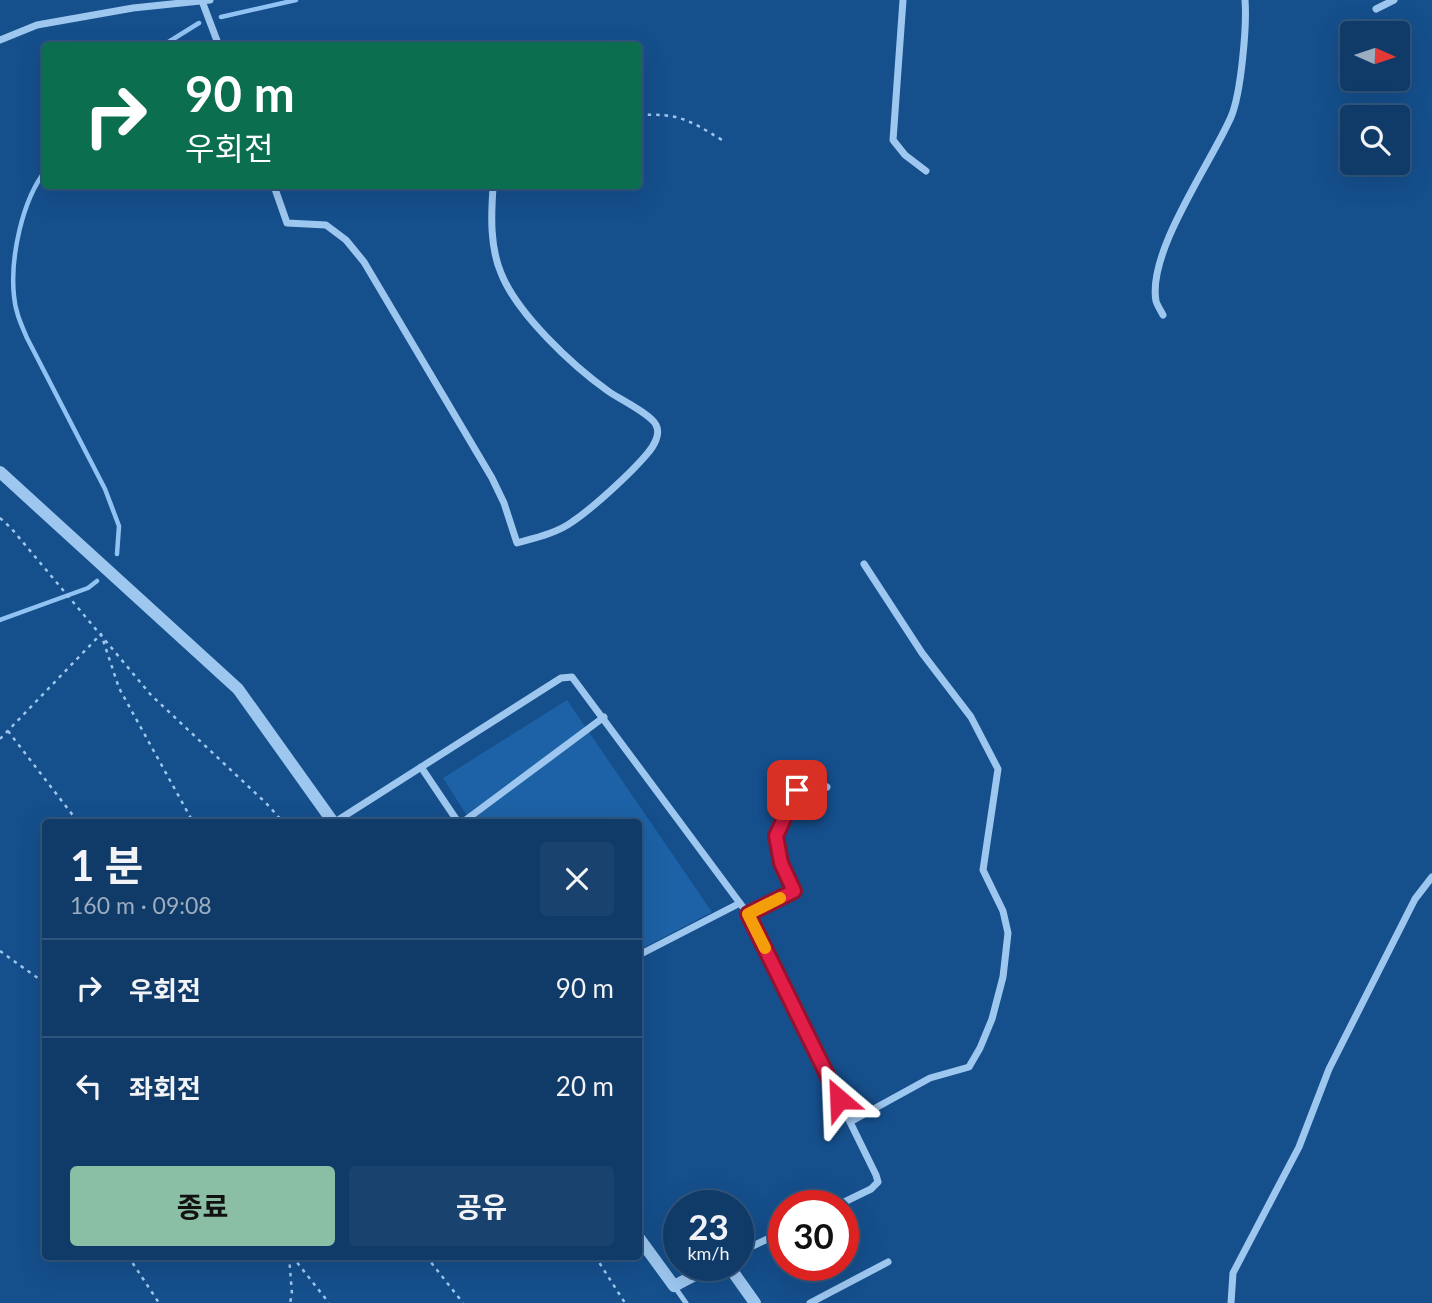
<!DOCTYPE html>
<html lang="ko">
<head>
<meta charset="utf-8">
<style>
	body { margin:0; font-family:Lato,"Noto Sans KR",sans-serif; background:#19426f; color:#f1f3f6; height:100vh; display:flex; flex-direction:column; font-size:26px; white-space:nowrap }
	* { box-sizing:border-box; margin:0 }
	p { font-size:23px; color:#9cadc0 }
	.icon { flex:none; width:38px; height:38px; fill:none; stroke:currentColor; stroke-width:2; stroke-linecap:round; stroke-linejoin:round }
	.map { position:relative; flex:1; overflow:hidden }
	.panel { position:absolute; left:42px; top:819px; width:600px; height:441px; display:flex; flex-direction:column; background:#103b69; border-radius:7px; box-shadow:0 7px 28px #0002,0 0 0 2px #30557d }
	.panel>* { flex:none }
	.hud { position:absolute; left:42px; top:42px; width:600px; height:147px; border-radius:7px; box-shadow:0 7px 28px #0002,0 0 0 2px #30557d; background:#0b6e4f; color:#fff; overflow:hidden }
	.needle { width:46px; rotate:93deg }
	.tools { position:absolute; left:1340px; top:21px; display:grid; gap:14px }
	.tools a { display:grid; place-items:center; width:70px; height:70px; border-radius:7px; background:#103b69; box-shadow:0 7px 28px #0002,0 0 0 2px #30557d; font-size:35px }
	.speed { position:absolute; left:663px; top:1190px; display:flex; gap:14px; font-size:35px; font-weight:700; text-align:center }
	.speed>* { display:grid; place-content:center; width:91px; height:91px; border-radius:50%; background:#103b69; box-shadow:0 7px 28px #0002,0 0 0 2px #30557d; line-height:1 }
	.speed small { font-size:18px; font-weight:400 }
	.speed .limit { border:10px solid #d22; background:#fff; color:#111 }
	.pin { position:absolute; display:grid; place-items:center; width:60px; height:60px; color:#fff; margin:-30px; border-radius:14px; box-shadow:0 4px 10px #0006 }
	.me { position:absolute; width:77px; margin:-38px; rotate:334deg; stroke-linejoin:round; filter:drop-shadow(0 0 5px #0008) }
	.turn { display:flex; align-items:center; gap:24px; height:147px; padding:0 28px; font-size:32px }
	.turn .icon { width:91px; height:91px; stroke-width:2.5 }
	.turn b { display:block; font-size:49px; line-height:60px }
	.round { display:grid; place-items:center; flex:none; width:74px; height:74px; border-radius:7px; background:#19426f }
	.head { display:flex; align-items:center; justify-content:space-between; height:119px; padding:0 28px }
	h1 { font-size:42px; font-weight:700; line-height:52px }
	.primary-button { display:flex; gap:14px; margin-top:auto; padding:14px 28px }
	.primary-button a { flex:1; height:80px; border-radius:7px; background:#8abfa5; color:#111; font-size:28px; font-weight:700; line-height:80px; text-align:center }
	.primary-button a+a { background:#19426f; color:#f1f3f6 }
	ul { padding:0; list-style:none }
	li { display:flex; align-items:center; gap:21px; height:98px; padding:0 28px; border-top:2px solid #30557d }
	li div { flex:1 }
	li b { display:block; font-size:26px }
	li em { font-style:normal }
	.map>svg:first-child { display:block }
	.green { fill:#1d62a6 }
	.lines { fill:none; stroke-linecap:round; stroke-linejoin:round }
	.stream { stroke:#90c3f3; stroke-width:4.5 }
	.path { stroke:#9ec7f0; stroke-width:2.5; stroke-dasharray:3.5 5; stroke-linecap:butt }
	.service { stroke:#9ec7f0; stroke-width:5 }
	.minor { stroke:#9ec7f0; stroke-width:7 }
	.tertiary { stroke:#9ec7f0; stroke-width:12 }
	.route-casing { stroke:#92132f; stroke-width:18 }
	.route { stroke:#e11d48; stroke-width:12 }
	.slow { stroke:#f59e0b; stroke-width:12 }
</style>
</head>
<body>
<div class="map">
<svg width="1432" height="1303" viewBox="0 0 1432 1303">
	<rect width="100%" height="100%" fill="#154f8c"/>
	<path class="green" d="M 567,700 L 712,912 L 639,950 L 639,822 L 471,822 L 443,778 Z"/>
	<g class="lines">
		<path class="stream" d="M 221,17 L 296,0
			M 162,46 L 199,23
			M 46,170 C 22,200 10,258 14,296 C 15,311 21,324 27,338 L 105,489 L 119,526 L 117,554
			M 0,620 L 88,588 L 97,581"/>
		<path class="path" d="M 639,115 C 679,113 689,120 722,140
			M 0,518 L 11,528 L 151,695 L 266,803 L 283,822
			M 8,731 L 78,822
			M 0,739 L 101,634 L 119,688 L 193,822
			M 0,951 L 46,984
			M 128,1256 L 159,1303
			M 289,1256 L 292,1294 L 290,1303
			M 292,1256 L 329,1303
			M 426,1256 L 463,1303
			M 595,1256 L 625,1303"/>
		<path class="service" d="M 674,1286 L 686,1303"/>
		<path class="minor" d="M 903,0 L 893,140 L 905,155 L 926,171
			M 202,1 L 219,46
			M 1376,9 L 1394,0
			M 0,40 L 37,25 L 133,8 L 210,0
			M 274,186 L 287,223 L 326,225 L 346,240 L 364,262 L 492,478 L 504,503 L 517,543 C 535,538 557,533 572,522 C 593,508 631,473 647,454 C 654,446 661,434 656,425 C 651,414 619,399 608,391 C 573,366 517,314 501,273 C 490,247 491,216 493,188
			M 1163,315 C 1161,311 1157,305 1156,301 C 1147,252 1211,163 1231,117 C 1241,94 1247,26 1245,0
			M 421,767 L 458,822
			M 335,822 L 561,678 L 572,677 L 748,914 L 876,1175 L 878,1182 L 871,1189 L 836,1206
			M 463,822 L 604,717
			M 748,914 L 794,891 L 781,863 L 776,836 L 797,790 L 814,781 L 827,787
			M 639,955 L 740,903
			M 850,1122 L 930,1078 L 969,1067 L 980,1048 L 992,1019 L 1003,977 L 1008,933 L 1003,911 L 983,870 L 998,769 L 971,717 L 922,653 L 864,564
			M 738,1253 L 784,1231
			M 810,1303 L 888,1262
			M 1231,1303 L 1233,1273 L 1299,1147 L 1329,1069 L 1415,899 L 1432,877"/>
		<path class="tertiary" d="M 0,472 L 238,689 L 333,822
			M 639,1238 L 674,1286 L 714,1265
			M 728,1265 L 755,1303"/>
	</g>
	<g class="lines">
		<defs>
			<path id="route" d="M 797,790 L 776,836 L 781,863 L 794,891 L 748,914 L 839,1099"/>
		</defs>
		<use href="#route" class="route-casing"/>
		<use href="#route" class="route"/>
		<path class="slow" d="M 765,948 L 748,914 L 780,898"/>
	</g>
</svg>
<div class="tools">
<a><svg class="needle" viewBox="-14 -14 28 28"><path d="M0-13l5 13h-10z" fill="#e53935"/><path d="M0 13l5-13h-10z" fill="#9cadc0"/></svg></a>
<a><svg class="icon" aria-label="search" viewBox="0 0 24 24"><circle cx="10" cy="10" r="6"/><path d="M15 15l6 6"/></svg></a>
</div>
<div class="speed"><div>23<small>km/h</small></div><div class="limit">30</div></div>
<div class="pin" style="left:797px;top:790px;background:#d93025"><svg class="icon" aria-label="arrive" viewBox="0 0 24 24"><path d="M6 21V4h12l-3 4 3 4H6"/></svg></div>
<svg class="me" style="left:839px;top:1099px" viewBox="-20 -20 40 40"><path d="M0-17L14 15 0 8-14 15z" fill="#e11d48" stroke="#fff" stroke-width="4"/></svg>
<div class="hud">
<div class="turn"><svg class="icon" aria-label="right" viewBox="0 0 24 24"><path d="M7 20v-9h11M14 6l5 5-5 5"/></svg><div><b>90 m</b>우회전</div></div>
</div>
<section class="panel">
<div class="head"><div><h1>1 분</h1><p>160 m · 09:08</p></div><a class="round"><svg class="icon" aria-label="close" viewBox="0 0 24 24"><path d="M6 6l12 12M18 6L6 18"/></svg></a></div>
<ul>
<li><svg class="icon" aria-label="right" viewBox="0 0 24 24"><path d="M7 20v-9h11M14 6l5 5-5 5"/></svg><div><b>우회전</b></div><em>90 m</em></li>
<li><svg class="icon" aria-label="left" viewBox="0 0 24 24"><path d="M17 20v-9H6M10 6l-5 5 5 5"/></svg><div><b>좌회전</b></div><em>20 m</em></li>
</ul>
<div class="primary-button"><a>종료</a><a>공유</a></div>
</section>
</div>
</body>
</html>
